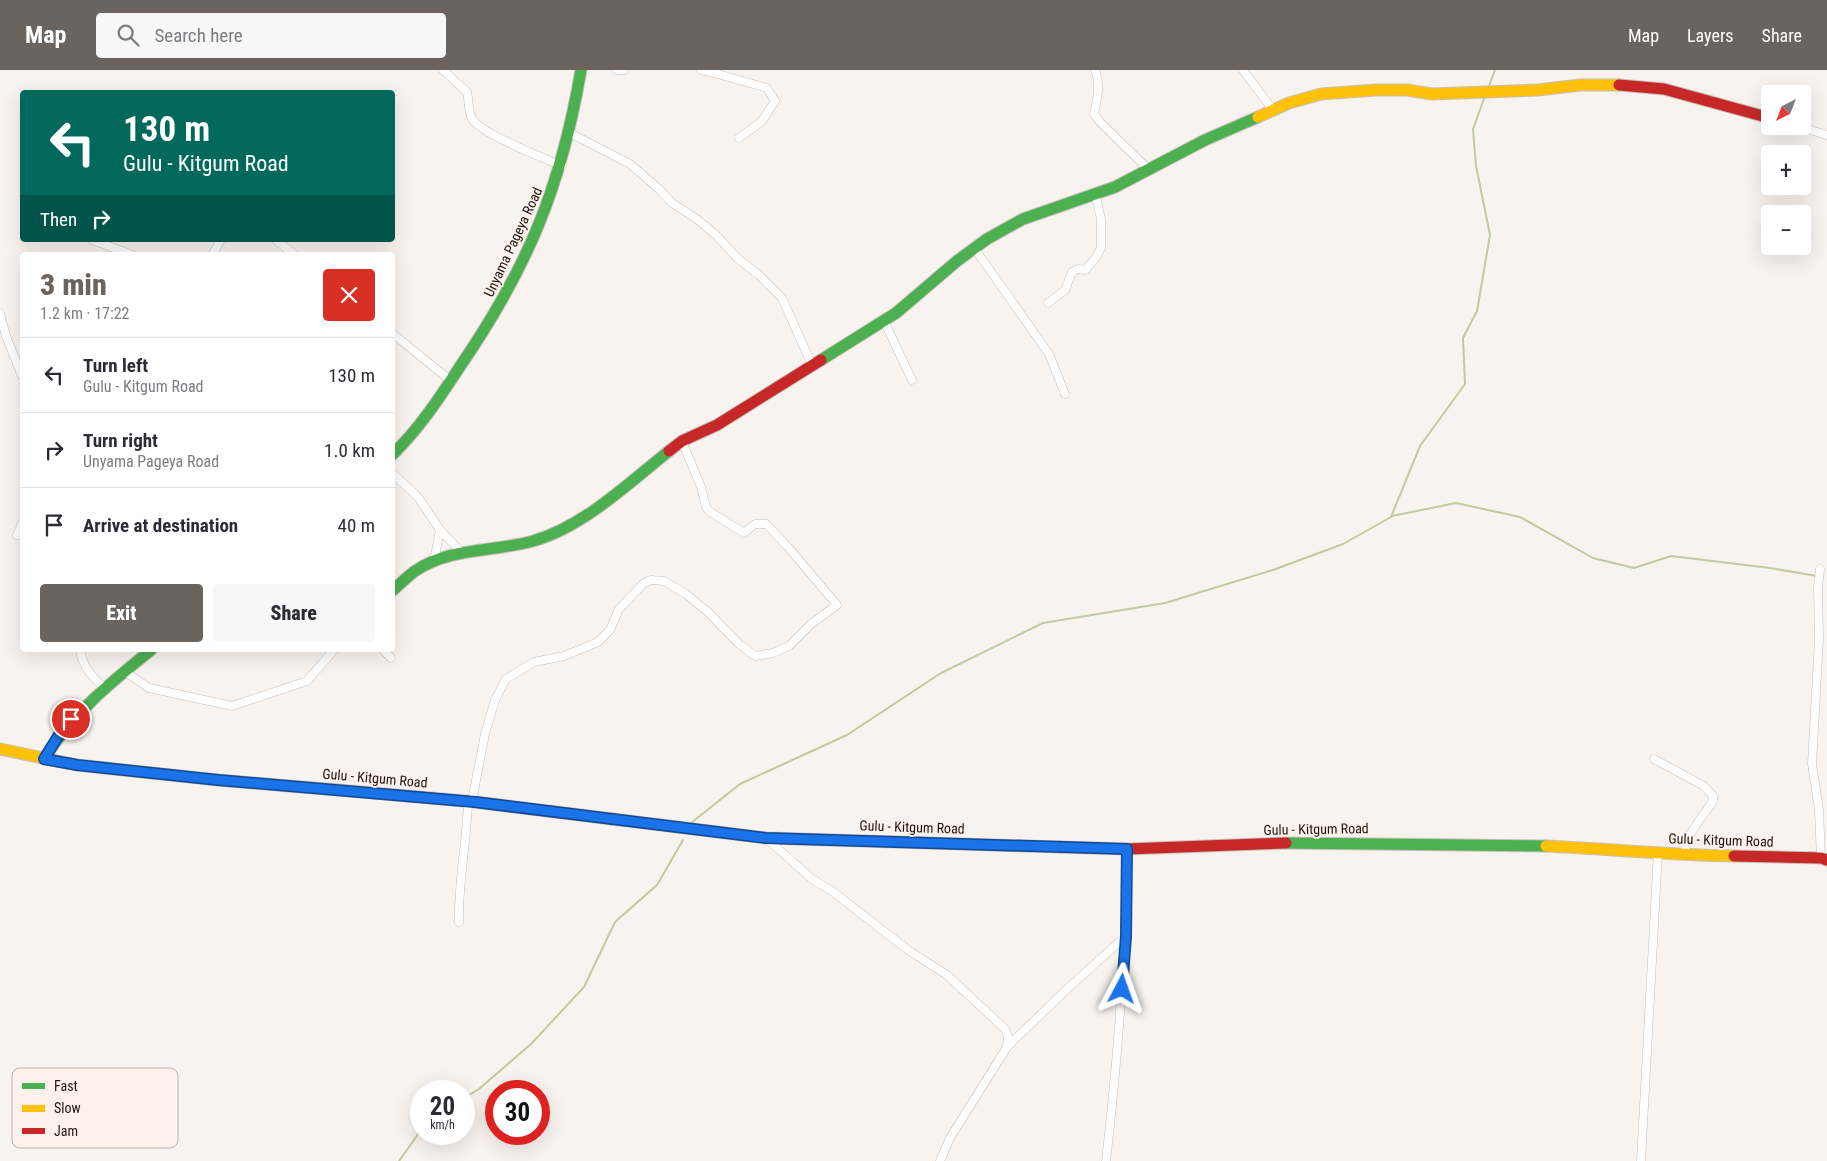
<!DOCTYPE html>
<html lang="en">
<head>
<meta charset="utf-8">
<style>
	body { margin:0; font-family:"Roboto Condensed",sans-serif; background:#f7f7f7; color:#2b2b33; height:100vh; display:flex; flex-direction:column; font-size:19px; white-space:nowrap }
	* { box-sizing:border-box; margin:0 }
	p { font-size:16px; color:#7c7c81 }
	.icon { flex:none; width:28px; height:28px; fill:none; stroke:currentColor; stroke-width:2; stroke-linecap:round; stroke-linejoin:round }
	.map { position:relative; flex:1; overflow:hidden }
	.details { position:absolute; left:20px; top:182px; width:375px; height:400px; display:flex; flex-direction:column; background:#fff; border-radius:5px; box-shadow:0 5px 20px #0002 }
	.details>* { flex:none }
	.hud { position:absolute; left:20px; top:20px; width:375px; height:152px; border-radius:5px; box-shadow:0 5px 20px #0002; background:#00695c; color:#fff; overflow:hidden }
	.needle { width:32px; rotate:222deg }
	.buttons { position:absolute; left:1761px; top:15px; display:grid; gap:10px }
	.buttons a { display:grid; place-items:center; width:50px; height:50px; border-radius:5px; background:#fff; box-shadow:0 5px 20px #0002; font-size:25px }
	.speed { position:absolute; left:410px; top:1010px; display:flex; gap:10px; font-size:25px; font-weight:700; text-align:center }
	.speed>* { display:grid; place-content:center; width:65px; height:65px; border-radius:50%; background:#fff; box-shadow:0 5px 20px #0002; line-height:1 }
	.speed small { font-size:12px; font-weight:400 }
	.speed .limit { border:8px solid #d22; background:#fff; color:#111 }
	.pin { position:absolute; display:grid; place-items:center; width:42px; height:42px; color:#fff; margin:-21px; border:2px solid #fff; border-radius:50%; box-shadow:0 1px 5px #0007 }
	.me { position:absolute; width:55px; margin:-28px; rotate:4deg; stroke-linejoin:round; filter:drop-shadow(0 0 4px #0008) }
	.turn { display:flex; align-items:center; gap:18px; height:105px; padding:0 20px; font-size:22px }
	.turn .icon { width:65px; height:65px; stroke-width:2.5 }
	.turn b { display:block; font-size:35px; line-height:42px }
	.then { display:flex; align-items:center; height:48px; padding:0 20px; background:#0003; gap:10px; font-size:19px }
	.round { display:grid; place-items:center; flex:none; width:52px; height:52px; border-radius:5px; background:#f7f7f7 }
	.head { display:flex; align-items:center; justify-content:space-between; height:85px; padding:0 20px }
	h1 { font-size:30px; font-weight:800; line-height:38px; color:#6b635d }
	.cta { display:flex; gap:10px; margin-top:auto; padding:10px 20px }
	.cta a { flex:1; height:58px; border-radius:5px; background:#6b635d; color:#fff; font-size:20px; font-weight:800; line-height:58px; text-align:center }
	.cta a+a { background:#f7f7f7; color:#2b2b33 }
	ul { padding:0; list-style:none }
	li { display:flex; align-items:center; gap:15px; height:75px; padding:0 20px; border-top:1px solid #e1e1e2 }
	li div { flex:1 }
	li b { display:block; font-size:19px }
	li em { font-style:normal }
	header { display:flex; align-items:center; gap:30px; box-sizing:border-box; height:70px; padding:0 25px; background:#6b635d; color:#fff }
	header strong { font-size:24px }
	nav { display:flex; gap:28px; margin-inline-start:auto; font-size:18px }
	.search { width:350px; height:45px; background:#f7f7f7; display:flex; align-items:center; gap:12px; box-sizing:border-box; padding:0 18px; border-radius:5px; color:#7c7c81; font-size:19px }
	.map>svg:first-child { display:block }
	.lines { fill:none; stroke-linecap:round; stroke-linejoin:round }
	.stream { stroke:#c0caa1; stroke-width:2 }
	.street-casing { stroke:#c6bfba; stroke-width:9 }
	.fast-casing { stroke:#c6bfba; stroke-width:13 }
	.slow-casing { stroke:#c6bfba; stroke-width:13 }
	.jam-casing { stroke:#c6bfba; stroke-width:13 }
	.street { stroke:#fefdfd; stroke-width:8 }
	.fast { stroke:#4caf50; stroke-width:11 }
	.slow { stroke:#ffc107; stroke-width:11 }
	.jam { stroke:#c62828; stroke-width:11 }
	.route-casing { stroke:#114b97; stroke-width:12 }
	.route { stroke:#1a73e8; stroke-width:9 }
	.labels { text-anchor:middle; dominant-baseline:central; stroke-width:4; stroke-linejoin:round; paint-order:stroke }
	.street-label { font-size:14px; fill:#1e150e; stroke:#fdf2eb }
	.key { fill:#fdf2eb; stroke:#bab0a9; stroke-width:1 }
	.key-label { font-size:14px; fill:#1e150e }
</style>
</head>
<body>
<header>
<strong>Map</strong>
<div class="search"><svg class="icon" aria-label="search" viewBox="0 0 24 24"><circle cx="10" cy="10" r="6"/><path d="M15 15l6 6"/></svg>Search here</div>
<nav><a>Map</a><a>Layers</a><a>Share</a></nav>
</header>
<div class="map">
<svg width="1827" height="1091" viewBox="0 0 1827 1091">
	<rect width="100%" height="100%" fill="#f9f3ef"/>
	<g class="lines">
		<path class="stream" d="M 1489,16 L 1495,0
			M 1392,446 L 1456,433 L 1520,447 L 1593,488 L 1634,498 L 1671,486 L 1770,498 L 1817,506
			M 691,753 L 740,714 L 847,665 L 941,603 L 1043,553 L 1165,533 L 1273,500 L 1343,474 L 1391,447 L 1420,376 L 1465,314 L 1463,268 L 1477,241 L 1490,165 L 1476,96 L 1473,59 L 1485,26
			M 464,1028 L 479,1019 L 531,974 L 584,917 L 615,852 L 657,815 L 683,770
			M 399,1091 L 421,1060"/>
		<defs>
			<path id="street" d="M 443,0 L 467,22 C 469,30 468,41 472,49 C 481,64 544,88 562,96
				M 617,0 L 624,0
				M 701,0 L 714,3 L 717,2
				M 1095,0 C 1101,14 1097,30 1094,44 L 1100,52 L 1149,100
				M 1243,0 L 1273,40
				M 714,3 L 767,18 L 775,31 L 762,51 L 739,68
				M 1797,56 L 1827,65
				M 570,63 L 630,94 L 659,119 L 672,133 L 697,149 L 717,166 L 737,188 L 759,205 L 782,228 L 812,295
				M 92,170 L 133,185
				M 276,170 L 295,185
				M 975,179 L 1049,284 L 1065,324
				M 212,185 L 221,170
				M 1048,233 L 1065,220 L 1072,202 L 1078,199 L 1085,200 L 1095,189 L 1101,178 L 1101,149 L 1095,123
				M 0,243 L 6,266 L 22,306
				M 884,251 L 912,310
				M 392,263 L 451,311
				M 392,403 L 418,427 L 440,460 L 462,483
				M 22,454 L 17,465 L 22,466
				M 434,491 L 440,460
				M 1820,499 L 1818,518 L 1819,569 L 1812,694 L 1819,740 L 1821,788
				M 80,580 C 83,598 92,606 104,618
				M 383,580 L 391,588
				M 124,601 L 149,618 L 232,636 L 307,611 L 334,580
				M 1654,689 L 1704,716 L 1713,726 L 1713,731 C 1702,748 1686,764 1684,785
				M 472,731 L 485,664 L 495,630 L 506,609 L 534,592 L 564,586 L 598,572 L 610,560 L 619,539 L 644,513 L 651,510 L 664,511 L 686,524 L 709,543 L 739,574 L 755,586 L 773,583 L 789,576 L 811,554 L 837,535 L 788,477 L 766,454 L 755,454 L 744,463 L 709,441 L 706,437 L 701,417 L 682,371
				M 766,768 L 812,809 L 832,821 L 908,880 L 947,905 L 1005,959 L 1008,967 L 1007,977
				M 459,852 C 458,811 467,772 468,731
				M 940,1091 L 950,1068 L 1007,977 L 1066,920 L 1126,866
				M 1106,1091 C 1118,987 1126,884 1127,779
				M 1641,1091 L 1658,782"/>
			<path id="fast" d="M 821,290 L 896,243 L 957,191 L 987,169 L 1023,149 L 1115,117 L 1205,70 L 1258,47
				M 392,385 C 420,358 440,327 461,295 C 528,197 561,117 581,0
				M 392,521 C 400,514 407,507 415,501 C 450,477 494,482 533,471 C 583,457 629,413 669,381
				M 44,689 C 72,644 110,613 151,580
				M 612,749 L 766,768 L 1060,777
				M 1286,773 L 1546,776"/>
			<path id="slow" d="M 1258,47 L 1289,33 L 1321,24 L 1376,20 L 1407,20 L 1432,24 L 1538,20 L 1580,15 L 1619,15
				M 0,679 L 77,695 L 218,710 L 374,723
				M 1546,776 C 1609,779 1671,785 1734,786"/>
			<path id="jam" d="M 1619,15 L 1664,19 L 1770,48
				M 669,381 L 682,371 L 717,355 L 821,290
				M 374,723 L 475,732 L 612,749
				M 1060,777 L 1127,779 L 1286,773
				M 1734,786 L 1821,788 L 1827,790"/>
		</defs>
		<use href="#street" class="street-casing"/>
		<use href="#fast" class="fast-casing"/>
		<use href="#slow" class="slow-casing"/>
		<use href="#jam" class="jam-casing"/>
		<use href="#street" class="street"/>
		<use href="#fast" class="fast"/>
		<use href="#slow" class="slow"/>
		<use href="#jam" class="jam"/>
	</g>
	<g class="lines">
		<defs>
			<path id="route" d="M 71,649 L 62,660 L 44,689 L 77,695 L 218,710 L 475,732 L 766,768 L 1127,779 L 1126,866 L 1122,919"/>
		</defs>
		<use href="#route" class="route-casing"/>
		<use href="#route" class="route"/>
	</g>
	<g class="labels">
		<g class="street-label">
			<text transform="translate(513 172) rotate(-65)">Unyama Pageya Road</text>
			<text transform="translate(375 708) rotate(5)">Gulu - Kitgum Road</text>
			<text transform="translate(912 757) rotate(2)">Gulu - Kitgum Road</text>
			<text transform="translate(1316 759) rotate(-1)">Gulu - Kitgum Road</text>
			<text transform="translate(1721 770) rotate(2)">Gulu - Kitgum Road</text>
		</g>
	</g>
	<rect x="12" y="998" width="166" height="80" rx="8" class="key"/>
	<rect x="22" y="1013" width="23" height="6" fill="#4caf50"/>
	<rect x="22" y="1035" width="23" height="7" fill="#ffc107"/>
	<rect x="22" y="1058" width="23" height="6" fill="#c62828"/>
	<g class="key-label">
		<text x="54" y="1021">Fast</text>
		<text x="54" y="1043">Slow</text>
		<text x="54" y="1066">Jam</text>
	</g>
</svg>
<div class="buttons">
<a><svg class="needle" viewBox="-14 -14 28 28"><path d="M0-13l5 13h-10z" fill="#e53935"/><path d="M0 13l5-13h-10z" fill="#7c7c81"/></svg></a>
<a>+</a>
<a>−</a>
</div>
<div class="speed"><div>20<small>km/h</small></div><div class="limit">30</div></div>
<div class="pin" style="left:71px;top:649px;background:#d93025"><svg class="icon" aria-label="arrive" viewBox="0 0 24 24"><path d="M6 21V4h12l-3 4 3 4H6"/></svg></div>
<svg class="me" style="left:1122px;top:919px" viewBox="-20 -20 40 40"><path d="M0-17L14 15 0 8-14 15z" fill="#1a73e8" stroke="#fff" stroke-width="4"/></svg>
<div class="hud">
<div class="turn"><svg class="icon" aria-label="left" viewBox="0 0 24 24"><path d="M17 20v-9H6M10 6l-5 5 5 5"/></svg><div><b>130 m</b>Gulu - Kitgum Road</div></div>
<div class="then">Then<svg class="icon" aria-label="right" viewBox="0 0 24 24"><path d="M7 20v-9h11M14 6l5 5-5 5"/></svg></div>
</div>
<section class="details">
<div class="head"><div><h1>3 min</h1><p>1.2 km · 17:22</p></div><a class="round" style="background:#d93025;color:#fff"><svg class="icon" aria-label="close" viewBox="0 0 24 24"><path d="M6 6l12 12M18 6L6 18"/></svg></a></div>
<ul>
<li><svg class="icon" aria-label="left" viewBox="0 0 24 24"><path d="M17 20v-9H6M10 6l-5 5 5 5"/></svg><div><b>Turn left</b><p>Gulu - Kitgum Road</p></div><em>130 m</em></li>
<li><svg class="icon" aria-label="right" viewBox="0 0 24 24"><path d="M7 20v-9h11M14 6l5 5-5 5"/></svg><div><b>Turn right</b><p>Unyama Pageya Road</p></div><em>1.0 km</em></li>
<li><svg class="icon" aria-label="arrive" viewBox="0 0 24 24"><path d="M6 21V4h12l-3 4 3 4H6"/></svg><div><b>Arrive at destination</b></div><em>40 m</em></li>
</ul>
<div class="cta"><a>Exit</a><a>Share</a></div>
</section>
</div>
</body>
</html>
